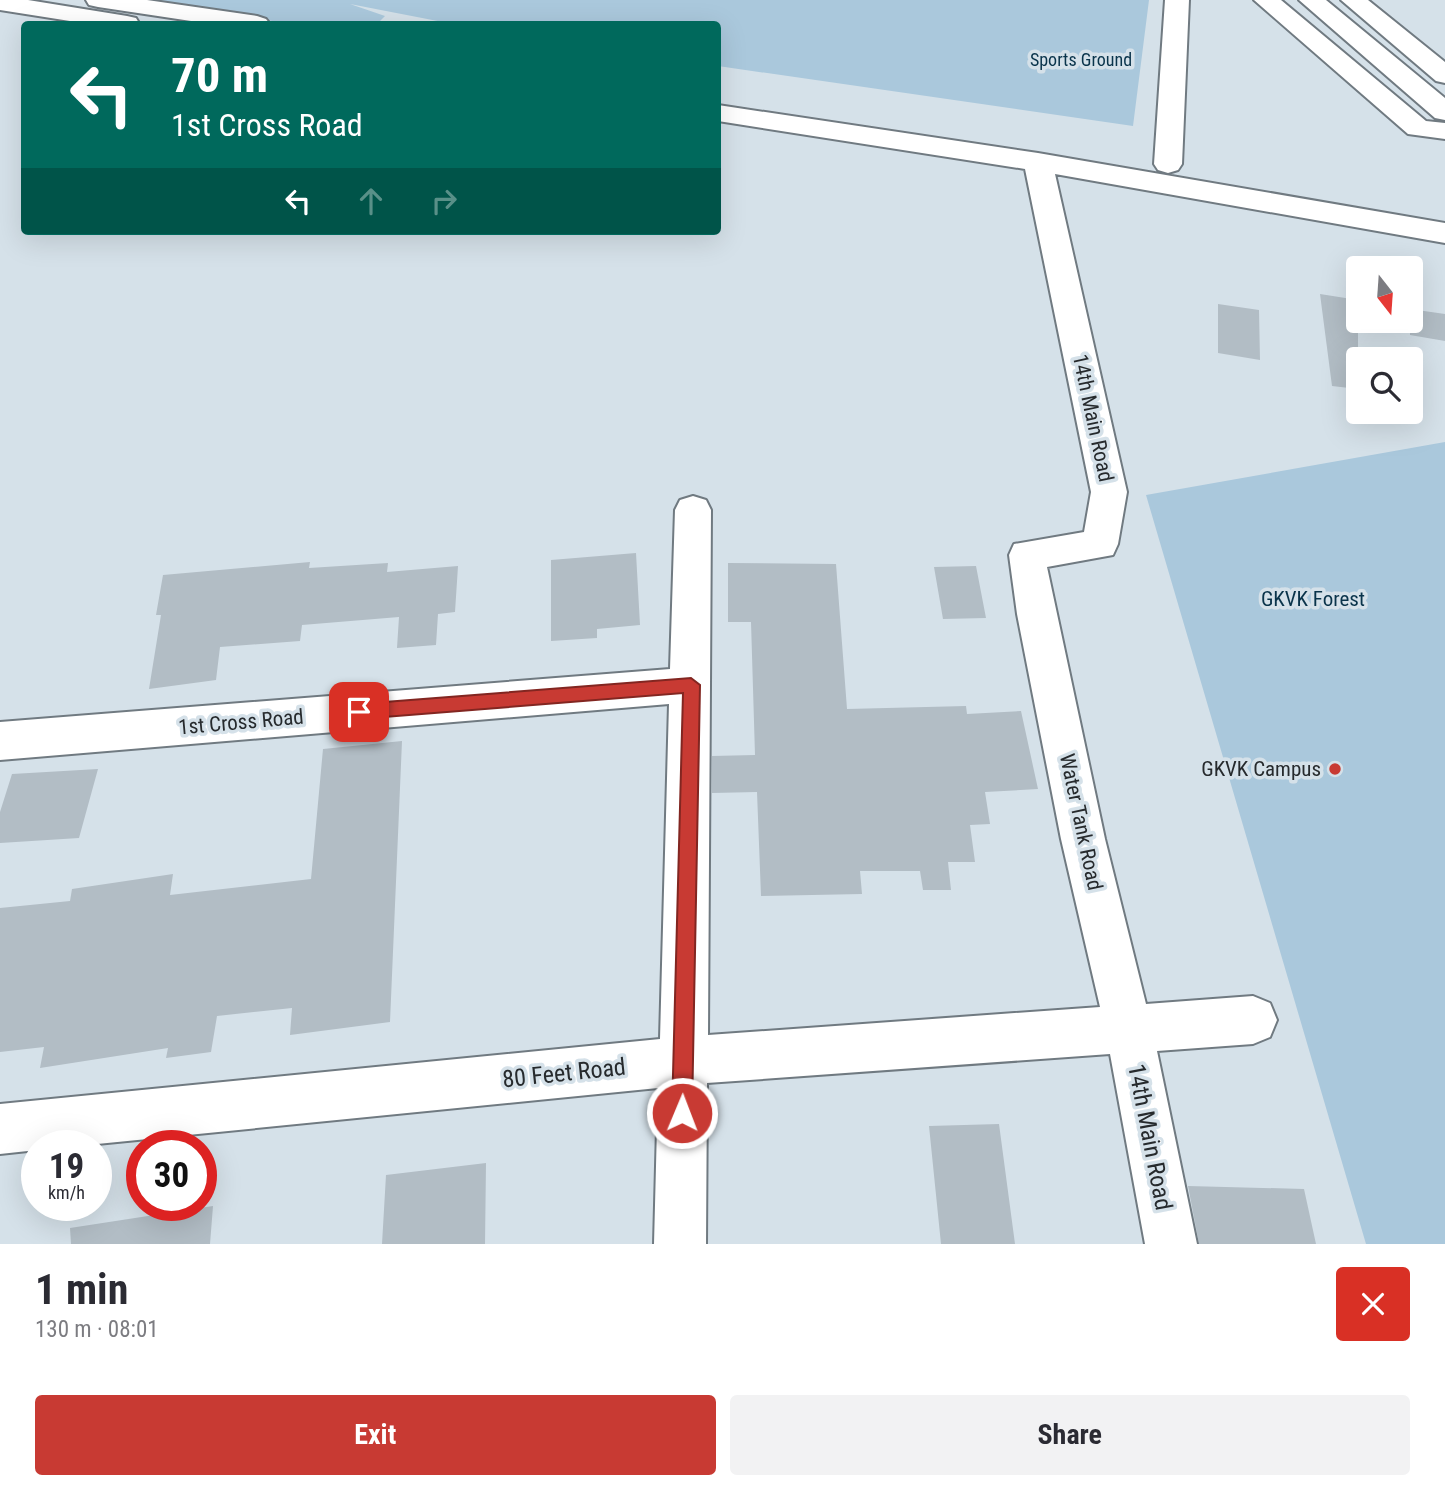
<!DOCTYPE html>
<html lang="en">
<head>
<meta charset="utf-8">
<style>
	body { margin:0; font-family:"Roboto Condensed",sans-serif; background:#f2f2f3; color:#2b2b33; height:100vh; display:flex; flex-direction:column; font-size:26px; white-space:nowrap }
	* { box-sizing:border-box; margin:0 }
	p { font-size:23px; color:#7c7c81 }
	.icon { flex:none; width:38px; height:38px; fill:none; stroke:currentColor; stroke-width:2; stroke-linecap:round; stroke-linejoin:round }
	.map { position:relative; height:1244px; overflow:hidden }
	.details { display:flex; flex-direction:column; background:#fff; flex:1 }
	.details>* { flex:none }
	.guide { position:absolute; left:21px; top:21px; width:700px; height:214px; border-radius:7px; box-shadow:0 7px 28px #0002; background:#00695c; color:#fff; overflow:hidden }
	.needle { width:46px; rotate:163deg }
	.controls { position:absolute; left:1346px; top:256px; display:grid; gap:14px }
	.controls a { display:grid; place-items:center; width:77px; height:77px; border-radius:7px; background:#fff; box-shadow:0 7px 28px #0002; font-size:35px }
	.speed { position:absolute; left:21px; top:1130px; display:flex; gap:14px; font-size:35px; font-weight:700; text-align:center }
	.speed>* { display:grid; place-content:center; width:91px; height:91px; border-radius:50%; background:#fff; box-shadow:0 7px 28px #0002; line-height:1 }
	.speed small { font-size:18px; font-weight:400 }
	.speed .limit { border:10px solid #d22; background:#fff; color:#111 }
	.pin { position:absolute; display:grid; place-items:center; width:60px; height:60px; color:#fff; margin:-30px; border-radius:14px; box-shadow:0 4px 10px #0006 }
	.me { position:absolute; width:77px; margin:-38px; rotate:1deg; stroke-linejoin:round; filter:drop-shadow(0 0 5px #0008) }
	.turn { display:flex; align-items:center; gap:24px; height:147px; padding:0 35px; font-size:32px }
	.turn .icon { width:91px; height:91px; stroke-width:2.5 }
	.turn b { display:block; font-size:49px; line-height:60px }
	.lanes { display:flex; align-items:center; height:66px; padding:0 35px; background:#0003; justify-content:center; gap:35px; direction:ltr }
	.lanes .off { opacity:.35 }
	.round { display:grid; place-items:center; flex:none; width:74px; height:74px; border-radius:7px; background:#f2f2f3 }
	.summary { display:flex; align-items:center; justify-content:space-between; height:119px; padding:0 35px }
	h1 { font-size:42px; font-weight:700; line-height:52px }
	.action { display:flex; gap:14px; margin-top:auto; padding:14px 35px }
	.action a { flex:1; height:80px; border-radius:7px; background:#c83a33; color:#fff; font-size:28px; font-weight:700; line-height:80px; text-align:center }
	.action a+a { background:#f2f2f3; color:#2b2b33 }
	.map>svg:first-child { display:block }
	.green { fill:#aac8dc }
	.building { fill:#b2bdc5 }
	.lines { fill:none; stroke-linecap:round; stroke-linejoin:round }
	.minor-casing { stroke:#707a81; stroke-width:4 }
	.minor { fill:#fff; fill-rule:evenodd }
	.route { fill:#c83a33; stroke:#822621; stroke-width:2 }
	.poi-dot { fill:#c83a33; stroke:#d5e1e9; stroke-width:2.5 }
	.labels { text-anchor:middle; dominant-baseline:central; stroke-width:7; stroke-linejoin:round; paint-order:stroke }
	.far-park-label { font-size:18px; fill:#0a344b; stroke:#d5e1e9 }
	.street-label { font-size:21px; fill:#262a2d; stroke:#d5e1e9 }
	.park-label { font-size:21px; fill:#0a344b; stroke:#d5e1e9 }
	.poi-label { font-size:21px; fill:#262a2d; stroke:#d5e1e9; text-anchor:end }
	.near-street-label { font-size:24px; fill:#262a2d; stroke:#d5e1e9 }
</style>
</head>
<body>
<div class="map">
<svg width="1445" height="1244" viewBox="0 0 1445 1244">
	<rect width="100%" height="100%" fill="#d5e1e9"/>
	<path class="green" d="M 146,0 L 1149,0 L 1133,126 L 718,66 L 718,24 L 453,24 L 350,4 L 385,16 L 377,24 L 291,24 Z
		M 1445,442 L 1445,1244 L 1366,1244 L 1146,495 Z"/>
	<path class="building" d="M 1320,294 L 1358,300 L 1358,389 L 1332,386 Z
		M 1218,304 L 1259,310 L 1260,360 L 1218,353 Z
		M 1410,309 L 1445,314 L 1445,341 L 1410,335 Z
		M 636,553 L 640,625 L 597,629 L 597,638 L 551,641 L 551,560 Z
		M 310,562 L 309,568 L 388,563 L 387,572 L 458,566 L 455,612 L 438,614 L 436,645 L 397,648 L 399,617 L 302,625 L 300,641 L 220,647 L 216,680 L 149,689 L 161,615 L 156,615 L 163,575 Z
		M 728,563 L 836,564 L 847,709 L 966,706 L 967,714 L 1021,711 L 1038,789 L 985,792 L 990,824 L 970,825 L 975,862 L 948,862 L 951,890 L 923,890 L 920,871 L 860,871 L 862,894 L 761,896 L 757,792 L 712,793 L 712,756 L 755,755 L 751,622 L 728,622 Z
		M 976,566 L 986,618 L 943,619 L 934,567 Z
		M 402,741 L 390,1022 L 290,1035 L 292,1008 L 217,1016 L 211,1052 L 166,1058 L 168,1048 L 40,1068 L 44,1047 L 0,1052 L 0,908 L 70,901 L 72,889 L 173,874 L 170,895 L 311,879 L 323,749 Z
		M 98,769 L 79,838 L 0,843 L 0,812 L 12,774 Z
		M 999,1124 L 1015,1244 L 941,1244 L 929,1126 Z
		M 486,1163 L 485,1244 L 382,1244 L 386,1175 Z
		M 1188,1186 L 1304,1189 L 1316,1244 L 1199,1244 Z
		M 213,1206 L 210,1244 L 71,1244 L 70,1228 Z"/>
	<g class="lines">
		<defs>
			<path id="minor" d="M 0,0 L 28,0 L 127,16 L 136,18 L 139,23 L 89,24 L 0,10 Z
				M 86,0 L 147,0 L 257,16 L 266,19 L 270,24 L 211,24 L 98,7 L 89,5 Z
				M 1165,0 L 1189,0 L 1182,164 L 1178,170 L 1168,173 L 1158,170 L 1154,164 Z
				M 1254,0 L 1281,0 L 1426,121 L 1445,123 L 1445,139 L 1408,134 Z
				M 1299,0 L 1326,0 L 1445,98 L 1445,120 L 1435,118 Z
				M 1341,0 L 1368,0 L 1445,62 L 1445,83 L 1436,81 Z
				M 718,105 L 1038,153 L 1445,223 L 1445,243 L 1055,174 L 1127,492 L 1118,544 L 1113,555 L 1047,567 L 1105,839 L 1146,1004 L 1253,996 L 1270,1003 L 1277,1020 L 1270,1037 L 1253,1044 L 1157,1051 L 1197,1244 L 1145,1244 L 1110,1054 L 707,1083 L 706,1244 L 654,1244 L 658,1088 L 77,1146 L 37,1146 L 37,1150 L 0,1154 L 0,1104 L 660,1039 L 669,704 L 0,760 L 0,722 L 670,669 L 675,510 L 680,500 L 693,496 L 706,500 L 711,510 L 708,1035 L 1100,1007 L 1061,839 L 1017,614 L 1009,555 L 1014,544 L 1084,532 L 1091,492 L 1025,169 L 718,121 Z"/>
		</defs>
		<use href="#minor" class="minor-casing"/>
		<use href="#minor" class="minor"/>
	</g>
	<path class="route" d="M 691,678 L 700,685 L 692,1113 L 689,1121 L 682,1124 L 675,1121 L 672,1113 L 683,693 L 359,719 L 351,712 L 359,704 Z"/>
	<circle class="poi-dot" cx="1335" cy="769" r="7"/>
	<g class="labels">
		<g class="far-park-label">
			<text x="1081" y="59">Sports Ground</text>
		</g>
		<g class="street-label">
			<text transform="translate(1093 418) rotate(78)">14th Main Road</text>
			<text transform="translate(241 722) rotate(-5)">1st Cross Road</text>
			<text transform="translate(1081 822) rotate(78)">Water Tank Road</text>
		</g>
		<g class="park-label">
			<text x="1313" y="599">GKVK Forest</text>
		</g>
		<g class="poi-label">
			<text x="1321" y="769">GKVK Campus</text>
		</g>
		<g class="near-street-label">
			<text transform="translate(564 1073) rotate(-6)">80 Feet Road</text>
			<text transform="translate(1150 1137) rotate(79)">14th Main Road</text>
		</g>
	</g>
</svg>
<div class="controls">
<a><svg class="needle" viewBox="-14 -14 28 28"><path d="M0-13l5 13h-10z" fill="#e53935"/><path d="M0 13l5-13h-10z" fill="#7c7c81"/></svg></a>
<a><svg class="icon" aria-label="search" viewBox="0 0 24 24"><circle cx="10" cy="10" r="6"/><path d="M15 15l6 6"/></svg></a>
</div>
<div class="speed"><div>19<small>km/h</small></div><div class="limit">30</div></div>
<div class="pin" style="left:359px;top:712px;background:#d93025"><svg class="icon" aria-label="arrive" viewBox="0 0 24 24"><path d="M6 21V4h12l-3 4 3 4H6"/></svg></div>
<svg class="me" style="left:682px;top:1113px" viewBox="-20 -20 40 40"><circle r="17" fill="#c83a33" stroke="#fff" stroke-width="3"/><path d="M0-11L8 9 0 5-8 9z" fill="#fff"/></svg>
<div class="guide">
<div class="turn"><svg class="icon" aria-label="left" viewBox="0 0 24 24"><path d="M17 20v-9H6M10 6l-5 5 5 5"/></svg><div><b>70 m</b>1st Cross Road</div></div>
<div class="lanes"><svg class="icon" aria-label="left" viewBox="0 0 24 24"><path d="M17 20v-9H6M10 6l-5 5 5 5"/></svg><svg class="icon off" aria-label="ahead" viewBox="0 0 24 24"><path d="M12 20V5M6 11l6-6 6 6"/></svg><svg class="icon off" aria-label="right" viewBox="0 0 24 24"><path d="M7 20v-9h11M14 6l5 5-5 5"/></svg></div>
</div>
</div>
<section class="details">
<div class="summary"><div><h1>1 min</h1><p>130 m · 08:01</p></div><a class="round" style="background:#d93025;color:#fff"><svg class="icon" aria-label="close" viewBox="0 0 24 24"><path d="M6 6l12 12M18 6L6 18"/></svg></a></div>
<div class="action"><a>Exit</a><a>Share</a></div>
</section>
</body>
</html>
